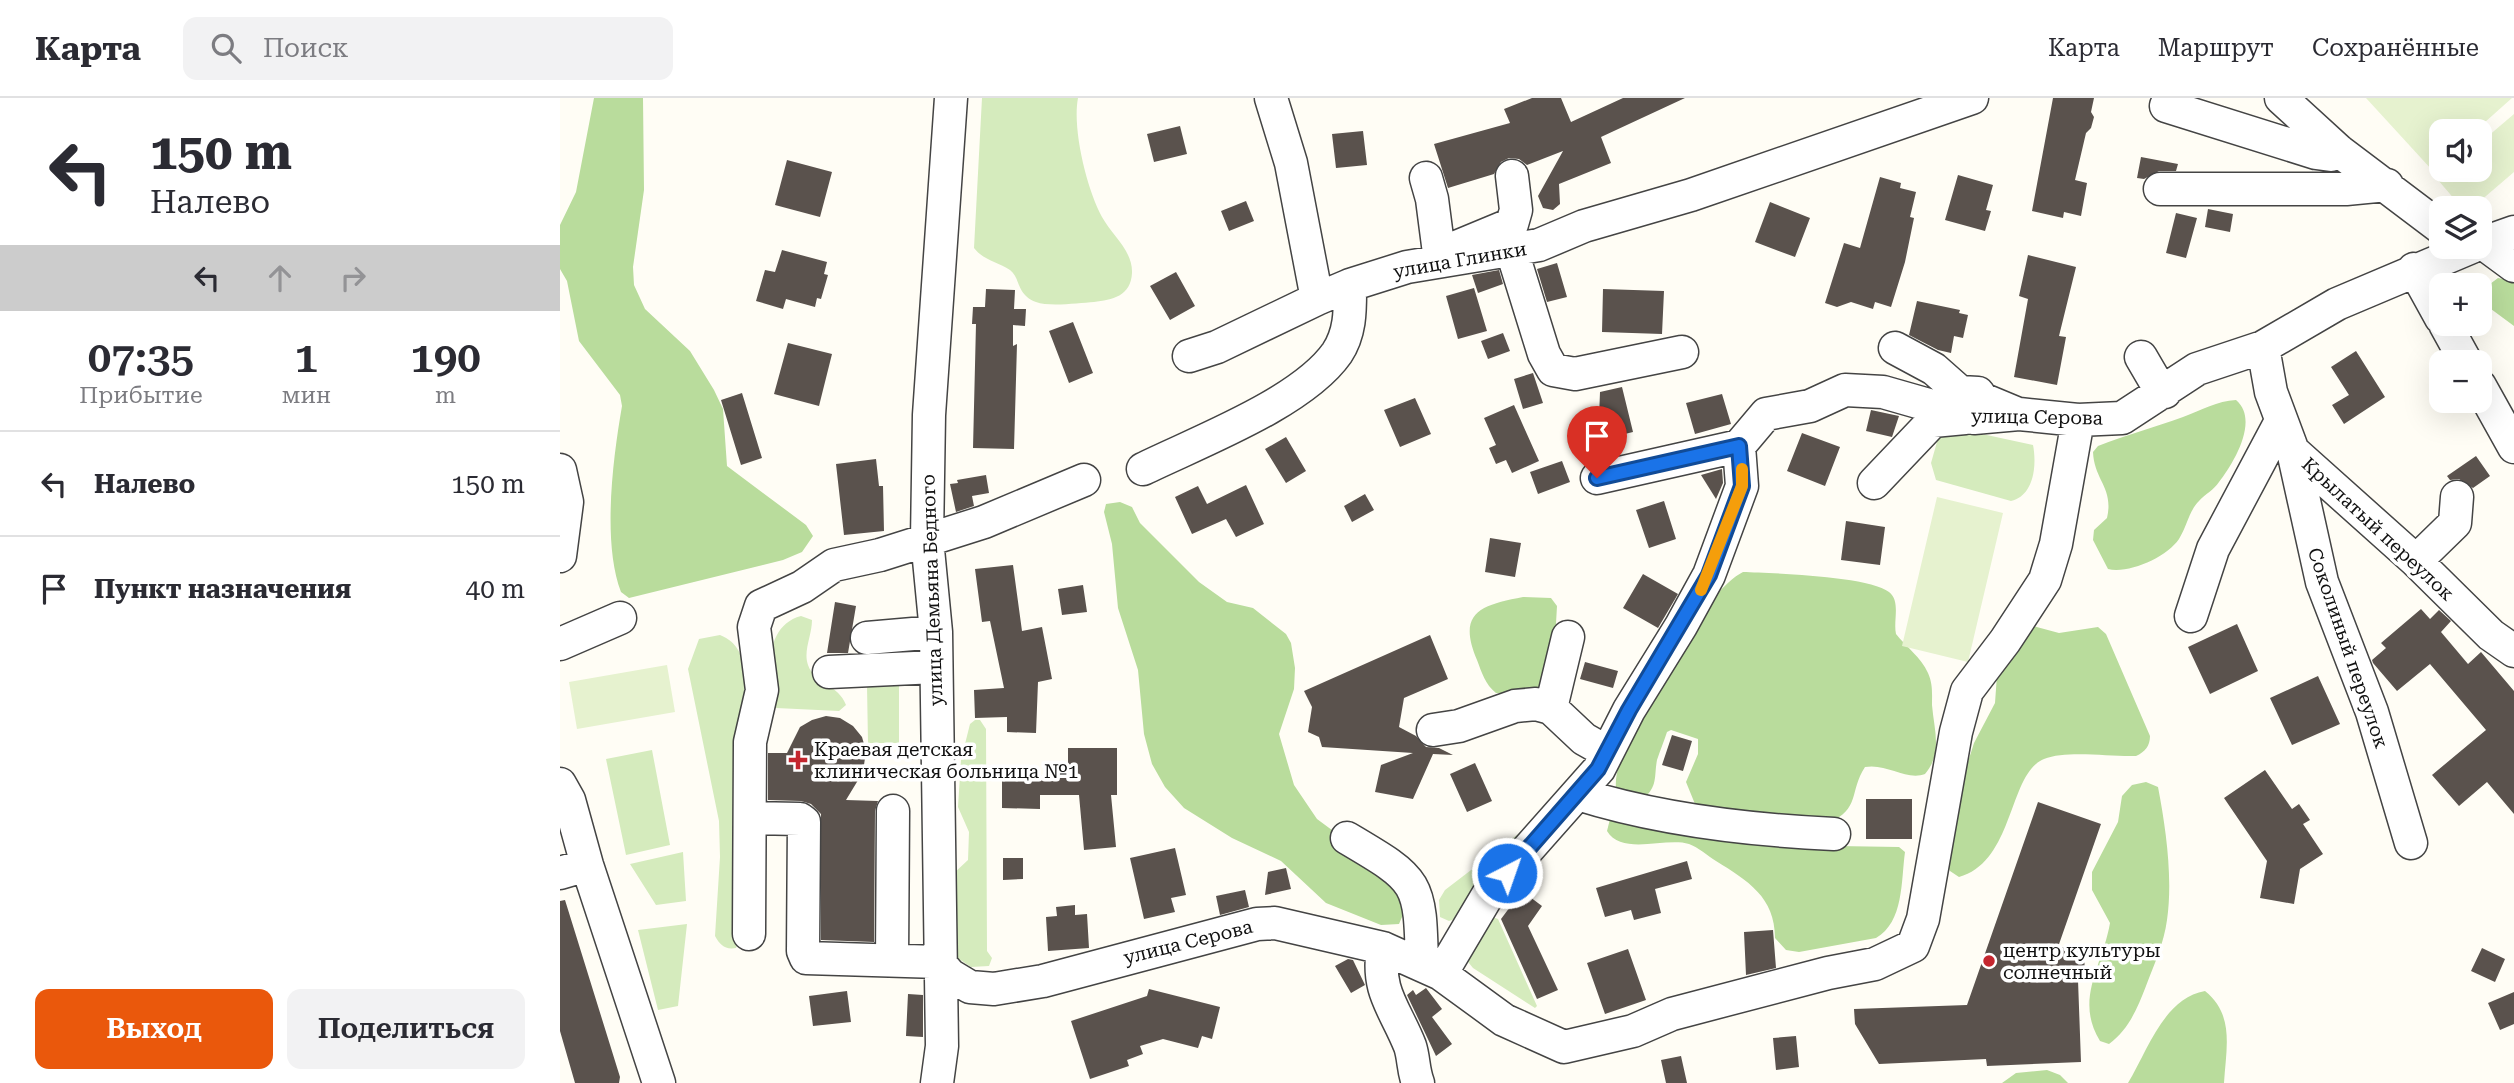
<!DOCTYPE html>
<html lang="ru">
<head>
<meta charset="utf-8">
<style>
	body { margin:0; font-family:"Roboto Serif",serif; background:#f2f2f3; color:#2b2b33; height:100vh; display:flex; flex-direction:column; font-size:26px; white-space:nowrap }
	* { box-sizing:border-box; margin:0 }
	p { font-size:23px; color:#7c7c81 }
	.icon { flex:none; width:38px; height:38px; fill:none; stroke:currentColor; stroke-width:2; stroke-linecap:round; stroke-linejoin:round }
	.map { position:relative; flex:1; overflow:hidden }
	.panel { display:flex; flex-direction:column; background:#fff; width:560px }
	.panel>* { flex:none }
	.hud { background:#fff; color:#2b2b33; overflow:hidden }
	.tools { position:absolute; left:1869px; top:21px; display:grid; gap:14px }
	.tools a { display:grid; place-items:center; width:63px; height:63px; border-radius:14px; background:#fff; box-shadow:0 7px 28px #0002; font-size:35px }
	.pin { position:absolute; display:grid; place-items:center; width:60px; height:60px; color:#fff; margin:-72px -30px; border-radius:50% 50% 50% 0; rotate:-45deg; box-shadow:0 0 7px #0007 }
	.pin .icon { rotate:45deg }
	.me { position:absolute; width:77px; margin:-38px; rotate:41deg; stroke-linejoin:round; filter:drop-shadow(0 0 5px #0008) }
	.turn { display:flex; align-items:center; gap:24px; height:147px; padding:0 35px; font-size:32px }
	.turn .icon { width:91px; height:91px; stroke-width:2.5 }
	.turn b { display:block; font-size:49px; line-height:60px }
	.lanes { display:flex; align-items:center; height:66px; padding:0 35px; background:#0003; justify-content:center; gap:35px; direction:ltr }
	.lanes .off { opacity:.35 }
	.eta { display:flex; justify-content:space-evenly; align-items:center; height:119px; text-align:center }
	.eta b { font-size:42px; font-weight:600; line-height:49px }
	.primary-button { display:flex; gap:14px; margin-top:auto; padding:14px 35px }
	.primary-button a { flex:1; height:80px; border-radius:14px; background:#ea580c; color:#fff; font-size:28px; font-weight:600; line-height:80px; text-align:center }
	.primary-button a+a { background:#f2f2f3; color:#2b2b33 }
	ul { padding:0; list-style:none }
	li { display:flex; align-items:center; gap:21px; height:105px; padding:0 35px; border-top:2px solid #e1e1e2 }
	li div { flex:1 }
	li b { display:block; font-size:26px }
	li em { font-style:normal }
	header { display:flex; align-items:center; gap:42px; box-sizing:border-box; height:98px; padding:0 35px; background:#fff; border-bottom:2px solid #e1e1e2 }
	header strong { font-size:33px }
	nav { display:flex; gap:38px; margin-inline-start:auto; font-size:24px }
	.search { width:490px; height:63px; background:#f2f2f3; display:flex; align-items:center; gap:18px; box-sizing:border-box; padding:0 24px; border-radius:14px; color:#7c7c81; font-size:26px }
	main { display:flex; flex:1; min-height:0 }
	.map>svg:first-child { display:block }
	.green { fill:#d5ebbd }
	.forest { fill:#b9dc9c }
	.pitch { fill:#e6f2cf }
	.building { fill:#5a524d }
	.lines { fill:none; stroke-linecap:round; stroke-linejoin:round }
	.minor-casing { stroke:#444; stroke-width:35 }
	.minor { stroke:#fff; stroke-width:32 }
	.route-casing { stroke:#114b97; stroke-width:18 }
	.route { stroke:#1a73e8; stroke-width:12 }
	.slow { stroke:#f59e0b; stroke-width:12 }
	.poi-dot { fill:#c4262e; stroke:#fff; stroke-width:2.5 }
	.labels { text-anchor:middle; dominant-baseline:central; stroke-width:7; stroke-linejoin:round; paint-order:stroke }
	.street-label { font-size:19px; fill:#111; stroke:#fff }
	.poi-label { font-size:19px; fill:#111; stroke:#fff; text-anchor:start }
</style>
</head>
<body>
<header>
<strong>Карта</strong>
<div class="search"><svg class="icon" aria-label="search" viewBox="0 0 24 24"><circle cx="10" cy="10" r="6"/><path d="M15 15l6 6"/></svg>Поиск</div>
<nav><a>Карта</a><a>Маршрут</a><a>Сохранённые</a></nav>
</header>
<main>
<section class="panel">
<div class="hud">
<div class="turn"><svg class="icon" aria-label="left" viewBox="0 0 24 24"><path d="M17 20v-9H6M10 6l-5 5 5 5"/></svg><div><b>150 m</b>Налево</div></div>
<div class="lanes"><svg class="icon" aria-label="left" viewBox="0 0 24 24"><path d="M17 20v-9H6M10 6l-5 5 5 5"/></svg><svg class="icon off" aria-label="ahead" viewBox="0 0 24 24"><path d="M12 20V5M6 11l6-6 6 6"/></svg><svg class="icon off" aria-label="right" viewBox="0 0 24 24"><path d="M7 20v-9h11M14 6l5 5-5 5"/></svg></div>
</div>
<div class="eta">
<div><b>07:35</b><p>Прибытие</p></div>
<div><b>1</b><p>мин</p></div>
<div><b>190</b><p>m</p></div>
</div>
<ul>
<li><svg class="icon" aria-label="left" viewBox="0 0 24 24"><path d="M17 20v-9H6M10 6l-5 5 5 5"/></svg><div><b>Налево</b></div><em>150 m</em></li>
<li><svg class="icon" aria-label="arrive" viewBox="0 0 24 24"><path d="M6 21V4h12l-3 4 3 4H6"/></svg><div><b>Пункт назначения</b></div><em>40 m</em></li>
</ul>
<div class="primary-button"><a>Выход</a><a>Поделиться</a></div>
</section>
<div class="map">
<svg width="1954" height="985" viewBox="0 0 1954 985">
	<rect width="100%" height="100%" fill="#fffdf5"/>
	<path class="green" d="M 422,0 L 518,0 C 512,31 527,92 542,119 C 552,137 573,153 572,175 C 571,198 552,202 534,204 C 519,205 489,209 476,204 C 456,196 461,181 450,172 C 438,164 423,162 414,150 Z
		M 1399,331 L 1473,347 C 1477,367 1474,398 1451,403 L 1376,382 L 1371,365 L 1379,337 Z
		M 241,518 L 252,522 C 252,537 243,553 248,567 C 254,585 279,587 286,607 L 279,613 L 216,610 C 207,580 203,528 241,518 Z
		M 160,537 C 178,544 182,558 187,576 L 179,842 L 176,850 C 165,852 160,847 155,838 L 160,759 L 159,723 L 128,571 L 139,541 Z
		M 339,587 L 339,645 L 308,645 L 307,588 Z
		M 415,622 L 420,622 L 426,631 L 427,853 L 432,860 L 429,868 L 411,869 L 396,859 L 393,776 L 408,762 L 409,734 L 398,709 L 401,662 L 410,626 Z
		M 92,652 L 110,747 L 66,757 L 46,661 Z
		M 962,733 L 966,733 L 898,820 L 889,823 L 880,819 L 879,802 L 885,792 Z
		M 123,754 L 126,803 L 96,807 L 70,766 Z
		M 930,818 L 938,821 L 977,908 L 975,910 L 913,870 L 904,859 Z
		M 127,826 L 118,908 L 98,912 L 78,832 Z"/>
	<path class="forest" d="M 34,0 L 83,0 L 84,92 L 73,169 L 74,187 L 85,211 L 130,253 L 154,292 L 163,311 L 167,368 L 246,427 L 253,438 L 242,454 L 223,462 L 69,500 L 61,494 C 42,444 53,360 62,308 L 60,297 L 19,243 L 7,183 L 0,171 L 0,127 L 16,94 Z
		M 1938,180 L 1954,183 L 1954,228 L 1931,211 L 1923,202 L 1926,189 Z
		M 1676,302 C 1700,322 1673,366 1659,384 C 1654,392 1645,396 1639,403 C 1629,413 1627,428 1619,441 C 1607,459 1569,476 1548,471 L 1533,442 L 1534,432 L 1547,420 C 1554,390 1534,382 1533,354 L 1538,348 C 1566,337 1595,329 1623,319 C 1642,312 1657,303 1676,302 Z
		M 560,404 L 572,409 L 580,425 L 639,484 L 667,504 L 693,510 L 726,536 L 731,545 L 735,570 L 734,591 L 719,636 L 734,687 L 757,721 L 826,772 L 848,805 L 839,826 L 821,827 L 766,805 L 721,763 L 672,740 L 624,710 L 605,689 L 592,666 L 584,636 L 578,572 L 558,510 L 552,446 L 544,414 L 546,406 Z
		M 1183,474 C 1211,475 1309,478 1329,494 C 1341,503 1333,523 1336,536 C 1346,549 1361,559 1368,575 C 1373,586 1372,596 1372,607 C 1374,632 1383,655 1365,676 C 1346,683 1327,665 1305,669 C 1289,693 1301,711 1268,725 L 1149,714 L 1135,706 L 1126,684 L 1138,656 L 1138,641 L 1111,632 L 1107,634 C 1104,643 1100,653 1097,662 C 1094,678 1098,688 1084,700 L 1066,698 L 1056,690 C 1051,645 1142,494 1183,474 Z
		M 963,499 L 991,500 L 997,508 L 995,543 L 986,588 L 969,595 L 936,595 C 925,586 922,575 917,562 C 897,515 920,507 963,499 Z
		M 1473,528 L 1499,535 L 1538,529 L 1546,536 L 1590,638 C 1590,648 1585,654 1576,658 C 1550,659 1507,652 1484,661 C 1448,675 1455,763 1399,779 L 1390,773 L 1386,763 L 1401,686 L 1414,645 L 1435,605 L 1437,577 Z
		M 1586,684 L 1598,689 C 1606,731 1613,780 1607,822 C 1604,845 1594,867 1586,888 C 1577,911 1569,931 1549,946 L 1540,943 C 1514,901 1543,867 1550,825 L 1532,792 L 1532,774 L 1558,724 L 1562,698 L 1572,687 Z
		M 1050,721 L 1277,748 L 1339,749 L 1345,754 C 1341,783 1344,824 1316,840 L 1239,854 L 1226,852 L 1215,840 C 1215,799 1188,783 1156,763 C 1148,758 1138,749 1129,746 C 1105,739 1062,758 1047,733 Z
		M 1645,893 C 1675,917 1666,951 1664,985 L 1568,985 C 1588,952 1604,900 1645,893 Z
		M 1487,972 L 1500,977 L 1508,985 L 1442,985 L 1456,975 Z"/>
	<path class="pitch" d="M 1806,0 L 1952,0 L 1915,33 L 1881,33 L 1881,64 L 1872,72 Z
		M 1954,16 L 1954,74 L 1912,110 L 1902,110 L 1878,82 L 1889,72 L 1920,72 L 1920,45 Z
		M 1377,399 L 1443,415 L 1408,564 L 1342,548 Z
		M 107,567 L 115,614 L 17,631 L 9,584 Z"/>
	<path class="building" d="M 972,0 L 1001,0 L 1011,24 L 1063,0 L 1125,0 L 1041,39 L 1051,65 L 999,86 L 1000,106 L 993,112 L 983,110 L 978,98 L 1003,53 L 967,67 L 959,61 L 949,60 L 941,64 L 934,76 L 888,90 L 874,46 L 950,25 L 944,11 Z
		M 1493,0 L 1534,0 L 1531,14 L 1534,19 L 1531,30 L 1526,35 L 1515,82 L 1527,85 L 1521,118 L 1504,114 L 1503,120 L 1472,113 Z
		M 620,28 L 627,56 L 594,64 L 587,36 Z
		M 803,33 L 807,67 L 776,70 L 772,36 Z
		M 1581,59 L 1618,66 L 1616,73 L 1599,73 L 1584,81 L 1577,80 Z
		M 227,62 L 272,74 L 260,119 L 215,107 Z
		M 1398,77 L 1433,87 L 1426,112 L 1431,113 L 1425,133 L 1385,122 Z
		M 1320,79 L 1341,85 L 1340,90 L 1356,94 L 1350,119 L 1354,120 L 1345,164 L 1331,209 L 1315,204 L 1313,211 L 1291,204 L 1277,209 L 1265,205 L 1284,145 L 1300,150 Z
		M 686,103 L 694,123 L 669,133 L 661,113 Z
		M 1210,104 L 1250,120 L 1235,159 L 1195,144 Z
		M 1648,111 L 1673,116 L 1670,134 L 1645,129 Z
		M 1616,115 L 1637,120 L 1626,160 L 1606,155 Z
		M 222,152 L 267,164 L 264,176 L 268,177 L 261,201 L 257,200 L 255,209 L 226,201 L 223,211 L 196,203 L 205,172 L 215,174 Z
		M 1468,157 L 1516,169 L 1499,238 L 1506,239 L 1497,287 L 1454,279 L 1468,201 L 1459,198 Z
		M 997,165 L 1007,199 L 987,204 L 977,171 Z
		M 939,172 L 943,186 L 918,195 L 912,177 Z
		M 616,174 L 635,208 L 610,222 L 590,188 Z
		M 914,190 L 927,233 L 898,241 L 886,198 Z
		M 426,191 L 455,192 L 454,211 L 466,211 L 465,228 L 453,227 L 453,248 L 457,246 L 454,351 L 413,350 L 416,226 L 412,226 L 413,209 L 425,209 Z
		M 1043,191 L 1104,193 L 1102,236 L 1042,234 Z
		M 1357,203 L 1400,212 L 1399,215 L 1408,217 L 1403,240 L 1394,238 L 1391,255 L 1378,252 L 1349,237 Z
		M 513,224 L 533,275 L 509,285 L 489,233 Z
		M 943,235 L 950,253 L 928,261 L 921,243 Z
		M 228,245 L 272,256 L 259,308 L 214,296 Z
		M 1796,253 L 1825,299 L 1784,326 L 1772,307 L 1789,297 L 1771,269 Z
		M 973,275 L 983,305 L 963,311 L 954,281 Z
		M 1062,289 L 1073,334 L 1036,343 L 1031,321 L 1039,320 L 1040,294 Z
		M 182,295 L 202,360 L 181,367 L 161,302 Z
		M 1162,296 L 1171,326 L 1135,336 L 1126,305 Z
		M 855,300 L 871,336 L 840,349 L 824,312 Z
		M 954,307 L 979,363 L 952,375 L 946,362 L 936,366 L 929,350 L 936,347 L 924,320 Z
		M 1311,312 L 1339,318 L 1332,339 L 1306,333 Z
		M 1242,335 L 1280,349 L 1265,388 L 1227,373 Z
		M 726,339 L 746,373 L 726,385 L 705,351 Z
		M 1916,358 L 1930,378 L 1913,390 L 1899,381 L 1890,382 L 1887,378 Z
		M 316,361 L 319,388 L 323,388 L 324,433 L 284,437 L 276,366 Z
		M 1002,363 L 1010,384 L 978,396 L 970,374 Z
		M 1162,371 L 1163,385 L 1156,401 L 1141,377 Z
		M 426,377 L 429,395 L 412,398 L 414,408 L 396,414 L 390,386 L 398,385 L 397,382 Z
		M 686,387 L 704,426 L 676,439 L 666,421 L 632,436 L 615,399 L 638,388 L 647,406 Z
		M 805,396 L 814,412 L 792,424 L 784,408 Z
		M 1104,403 L 1116,441 L 1089,450 L 1076,412 Z
		M 1286,423 L 1325,429 L 1320,467 L 1281,462 Z
		M 930,440 L 961,445 L 955,479 L 925,474 Z
		M 453,467 L 462,533 L 482,529 L 492,581 L 478,584 L 476,635 L 447,634 L 447,619 L 415,620 L 414,592 L 444,590 L 430,523 L 422,524 L 415,471 Z
		M 1083,476 L 1118,496 L 1098,530 L 1063,510 Z
		M 523,487 L 527,514 L 502,517 L 498,491 Z
		M 275,504 L 296,508 L 288,555 L 267,555 Z
		M 1861,511 L 1870,521 L 1879,512 L 1891,523 L 1881,534 L 1908,566 L 1921,554 L 1954,593 L 1954,716 L 1927,684 L 1899,708 L 1872,677 L 1926,632 L 1870,566 L 1837,593 L 1813,565 L 1812,562 L 1826,550 L 1821,545 Z
		M 1677,526 L 1698,573 L 1650,596 L 1628,549 Z
		M 870,537 L 888,581 L 844,600 L 839,629 L 856,638 L 866,649 L 879,650 L 893,657 L 873,656 L 853,701 L 815,694 L 821,667 L 853,655 L 762,649 L 759,639 L 748,634 L 752,609 L 744,593 Z
		M 1025,564 L 1058,573 L 1053,590 L 1020,581 Z
		M 1758,578 L 1780,626 L 1732,647 L 1710,600 Z
		M 266,618 L 280,620 L 293,628 L 302,639 L 306,653 L 303,674 L 286,702 L 318,703 L 315,713 L 314,844 L 261,842 L 261,716 L 251,706 L 241,703 L 208,702 L 208,655 L 227,655 L 240,629 L 252,622 Z
		M 1112,637 L 1132,643 L 1123,673 L 1102,667 Z
		M 508,650 L 557,650 L 557,697 L 551,697 L 556,749 L 524,752 L 519,697 L 480,697 L 480,711 L 442,710 L 442,677 L 508,677 Z
		M 915,665 L 932,703 L 907,714 L 890,676 Z
		M 1705,672 L 1732,711 L 1739,706 L 1750,722 L 1743,726 L 1763,756 L 1740,771 L 1734,806 L 1700,800 L 1707,763 L 1664,700 Z
		M 1306,701 L 1352,701 L 1352,741 L 1306,741 Z
		M 1478,704 L 1541,726 L 1498,849 L 1524,850 L 1525,882 L 1518,882 L 1521,964 L 1427,968 L 1426,961 L 1319,966 L 1295,926 L 1294,911 L 1407,907 Z
		M 615,750 L 626,797 L 611,800 L 615,814 L 584,821 L 570,760 Z
		M 443,760 L 463,760 L 463,781 L 443,782 Z
		M 1127,763 L 1132,781 L 1095,791 L 1101,815 L 1074,822 L 1071,812 L 1045,819 L 1036,790 Z
		M 726,770 L 731,791 L 705,797 L 708,774 Z
		M 685,792 L 689,809 L 660,817 L 656,798 Z
		M 962,793 L 982,808 L 968,828 L 998,892 L 977,901 L 941,821 Z
		M 5,802 L 60,979 L 59,985 L 15,985 L 0,933 L 0,803 Z
		M 515,807 L 515,817 L 527,816 L 529,850 L 488,853 L 486,819 L 497,818 L 496,809 Z
		M 1213,832 L 1216,870 L 1186,877 L 1184,834 Z
		M 1922,850 L 1945,861 L 1935,884 L 1911,873 Z
		M 1068,851 L 1086,902 L 1045,916 L 1027,865 Z
		M 788,861 L 793,862 L 805,887 L 791,895 L 775,868 Z
		M 866,890 L 882,911 L 872,919 L 892,946 L 876,958 L 847,897 L 853,892 L 856,897 Z
		M 589,891 L 660,909 L 652,941 L 642,938 L 638,950 L 603,941 L 580,948 L 583,956 L 567,962 L 569,968 L 530,981 L 511,923 L 587,898 Z
		M 287,893 L 291,924 L 253,928 L 249,898 Z
		M 1954,894 L 1954,926 L 1940,932 L 1928,905 Z
		M 348,896 L 363,897 L 363,939 L 346,938 Z
		M 1236,938 L 1239,969 L 1216,972 L 1213,940 Z
		M 1121,958 L 1127,985 L 1106,985 L 1101,962 Z"/>
	<g class="lines">
		<defs>
			<path id="minor" d="M 711,0 L 731,65 L 757,201 L 790,187 L 847,169 L 979,147 L 1024,128 L 1131,97 L 1412,0
				M 1721,0 L 1779,53 L 1881,130
				M 1606,8 L 1756,55 L 1771,57 L 1779,53
				M 866,80 L 872,101 L 879,155
				M 1600,91 L 1786,91 L 1827,87
				M 1920,143 L 1954,168
				M 1920,146 L 1954,134
				M 899,148 L 952,126 L 956,112 L 952,78
				M 952,153 L 984,256 L 993,272 L 1015,276 L 1122,254
				M 1854,171 L 1881,220
				M 1885,226 L 1906,264
				M 1703,249 L 1711,294 L 1733,353 L 1856,463 L 1931,537 L 1954,553
				M 1335,250 L 1374,271 L 1400,294 L 1418,295 L 1422,301 L 1458,316
				M 629,258 L 657,249 L 757,201
				M 1581,259 L 1595,283 L 1605,294
				M 1920,288 L 1954,349
				M 1733,353 L 1762,484 L 1812,614 L 1851,745
				M 583,371 C 638,344 742,305 777,255 C 791,234 790,211 790,187
				M 0,372 L 7,404 L 0,458
				M 1037,380 L 1179,348
				M 1314,385 L 1373,323 L 1405,320
				M 1856,463 L 1895,425 L 1897,399
				M 1631,518 L 1653,451 L 1720,325
				M 307,540 L 376,534
				M 0,546 L 60,520
				M 269,574 L 376,569
				M 991,610 L 1008,539
				M 873,632 L 899,628 L 955,608 L 976,606 L 991,610 L 1024,641 L 1047,654
				M 0,686 L 9,702 L 27,767 L 99,985
				M 1018,696 C 1100,722 1188,732 1274,736
				M 192,720 L 240,721 L 244,724 L 243,853 L 246,860 L 379,864
				M 787,740 C 860,783 860,783 862,867
				M 0,775 L 27,767
				M 189,836 L 190,644 L 202,592 L 194,529 L 201,508 L 242,489 L 274,467 L 320,457 L 424,424 L 524,382
				M 823,850 C 816,894 835,910 850,948 C 854,960 853,972 858,985
				M 332,862 L 333,713
				M 379,864 L 390,877 L 410,889 L 434,891 L 483,883 L 697,826 L 715,825 L 823,850 L 881,876 L 944,922 L 1004,949 L 1073,933 L 1112,916 L 1268,875 L 1315,866 L 1353,848 L 1363,821 L 1396,634 L 1407,593 L 1445,543 L 1485,482 L 1496,446 L 1518,322
				M 881,876 L 929,795 L 1039,671 L 1069,612 L 1121,528 L 1149,477 L 1182,388 L 1179,348 L 1206,316 L 1250,308 L 1285,292 L 1323,294 L 1414,320 L 1459,316 L 1518,322 L 1562,320 L 1637,271 L 1703,249 L 1777,206 L 1912,149
				M 377,985 L 382,948 L 376,534 L 367,441 L 369,317 L 391,0"/>
		</defs>
		<use href="#minor" class="minor-casing"/>
		<use href="#minor" class="minor"/>
	</g>
	<g class="lines">
		<defs>
			<path id="route" d="M 947,775 L 1038,671 L 1069,612 L 1149,477 L 1182,388 L 1179,348 L 1037,380"/>
		</defs>
		<use href="#route" class="route-casing"/>
		<use href="#route" class="route"/>
		<path class="slow" d="M 1141,492 L 1182,388 L 1182,371"/>
	</g>
	<g class="poi-dot">
		<path d="M234.5 651.5h7v7h7v7h-7v7h-7v-7h-7v-7h7z"/>
		<circle cx="1429" cy="863" r="7"/>
	</g>
	<g class="labels">
		<g class="street-label">
			<text transform="translate(900 162) rotate(-10)">улица Глинки</text>
			<text transform="translate(1477 319) rotate(1)">улица Серова</text>
			<text transform="translate(1818 431) rotate(43)">Крылатый переулок</text>
			<text transform="translate(372 492) rotate(-92)">улица Демьяна Бедного</text>
			<text transform="translate(1788 550) rotate(71)">Соколиный переулок</text>
			<text transform="translate(628 844) rotate(-14)">улица Серова</text>
		</g>
		<g class="poi-label">
			<text x="254" y="651">Краевая детская<tspan x="254" dy="22">клиническая больница №1</tspan></text>
			<text x="1443" y="852">центр культуры<tspan x="1443" dy="22">солнечный</tspan></text>
		</g>
	</g>
</svg>
<div class="tools">
<a><svg class="icon" aria-label="sound" viewBox="0 0 24 24"><path d="M4 9h4l5-4v14l-5-4H4zM17 9q2 3 0 6"/></svg></a>
<a><svg class="icon" aria-label="layers" viewBox="0 0 24 24"><path d="M12 4l9 5-9 5-9-5zM3 14l9 5 9-5"/></svg></a>
<a>+</a>
<a>−</a>
</div>
<div class="pin" style="left:1037px;top:380px;background:#d93025"><svg class="icon" aria-label="arrive" viewBox="0 0 24 24"><path d="M6 21V4h12l-3 4 3 4H6"/></svg></div>
<svg class="me" style="left:947px;top:775px" viewBox="-20 -20 40 40"><circle r="17" fill="#1a73e8" stroke="#fff" stroke-width="3"/><path d="M0-11L8 9 0 5-8 9z" fill="#fff"/></svg>
</div>
</main>
</body>
</html>
